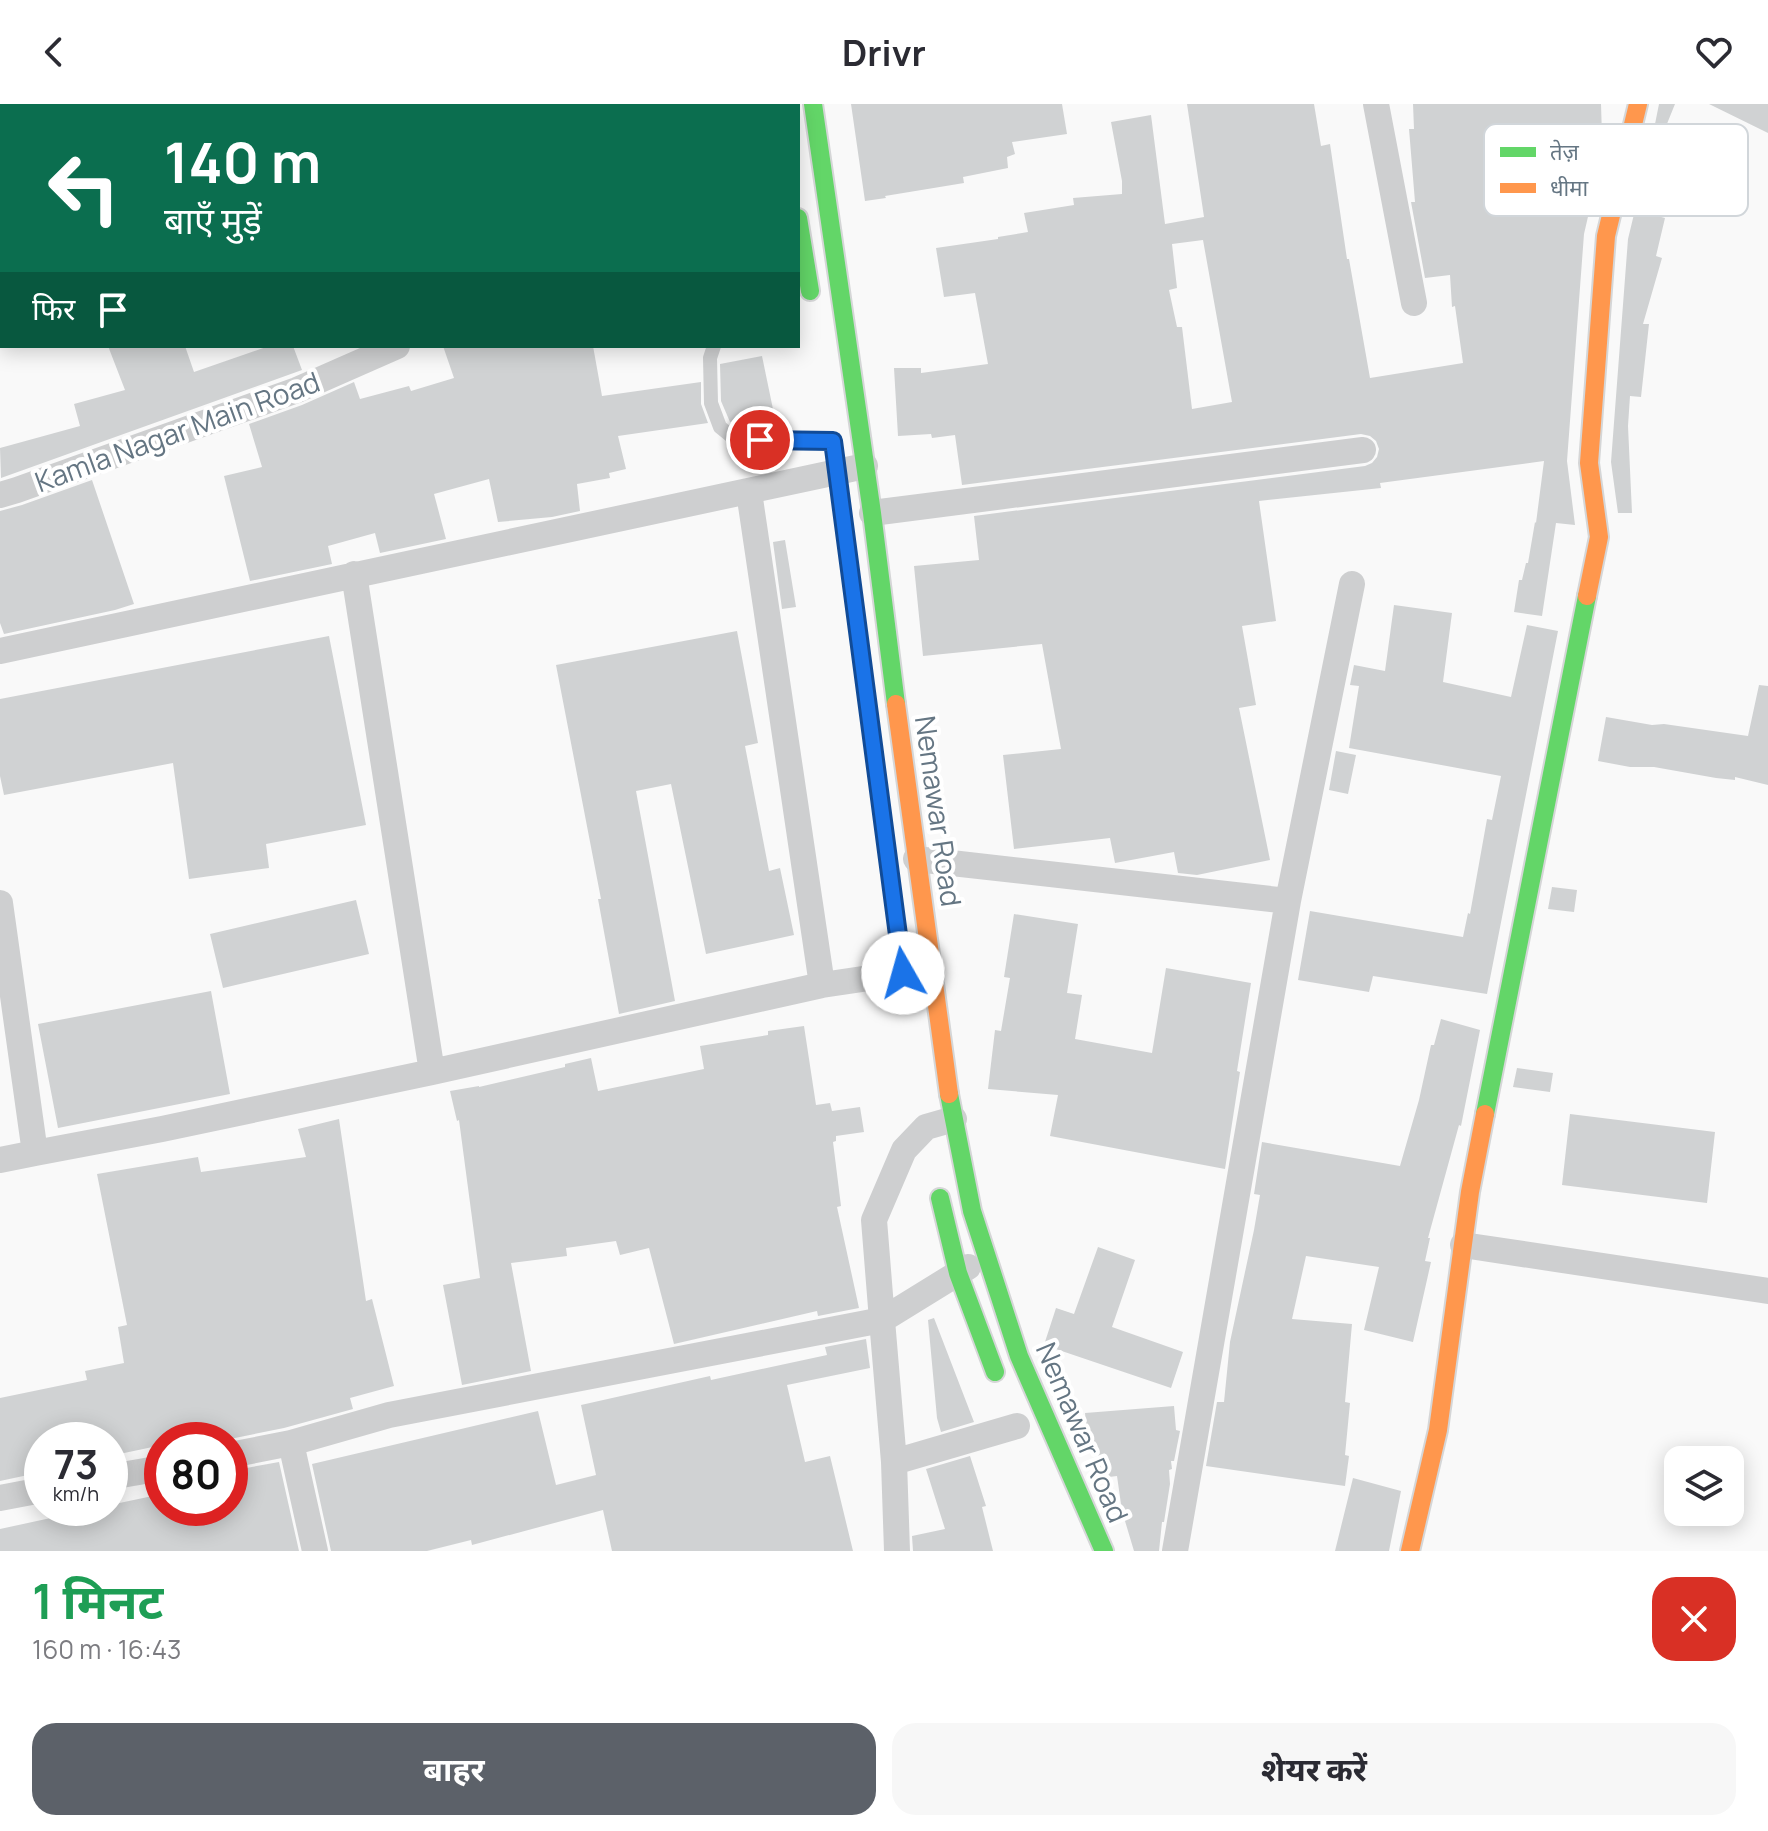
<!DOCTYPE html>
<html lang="hi">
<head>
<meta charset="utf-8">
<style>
	body { margin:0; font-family:Manrope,"Noto Sans Devanagari",sans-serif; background:#f7f7f7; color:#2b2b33; height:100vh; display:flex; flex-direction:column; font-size:30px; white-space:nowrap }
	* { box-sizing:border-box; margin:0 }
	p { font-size:26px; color:#7c7c81 }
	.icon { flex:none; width:44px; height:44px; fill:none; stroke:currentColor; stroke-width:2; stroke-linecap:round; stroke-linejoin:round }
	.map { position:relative; height:1447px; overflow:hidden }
	.side { display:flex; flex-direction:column; background:#fff; flex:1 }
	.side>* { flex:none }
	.banner { position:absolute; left:0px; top:0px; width:800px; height:244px; box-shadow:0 4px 20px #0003; background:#0b6e4f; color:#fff; overflow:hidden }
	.buttons { position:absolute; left:1664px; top:1342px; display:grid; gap:16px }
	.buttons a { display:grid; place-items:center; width:80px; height:80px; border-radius:16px; background:#fff; box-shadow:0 4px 20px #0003; font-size:40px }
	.speed { position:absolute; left:24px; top:1318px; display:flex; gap:16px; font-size:40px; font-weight:700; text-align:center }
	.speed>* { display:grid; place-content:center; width:104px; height:104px; border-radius:50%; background:#fff; box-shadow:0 4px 20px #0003; line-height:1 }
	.speed small { font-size:20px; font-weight:400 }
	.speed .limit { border:12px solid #d22; background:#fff; color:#111 }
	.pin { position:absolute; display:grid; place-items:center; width:68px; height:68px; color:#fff; margin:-34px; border:4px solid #fff; border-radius:50%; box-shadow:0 2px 8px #0007 }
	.me { position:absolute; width:88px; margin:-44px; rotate:353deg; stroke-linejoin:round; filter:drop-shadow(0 0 6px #0008) }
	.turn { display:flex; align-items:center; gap:28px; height:168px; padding:0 32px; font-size:36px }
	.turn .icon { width:104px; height:104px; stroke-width:2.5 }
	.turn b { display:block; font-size:56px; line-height:68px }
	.then { display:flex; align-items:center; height:76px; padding:0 32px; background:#0003; gap:16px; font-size:30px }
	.round { display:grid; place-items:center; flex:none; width:84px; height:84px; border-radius:24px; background:#f7f7f7 }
	.overview { display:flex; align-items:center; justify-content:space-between; height:136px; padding:0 32px }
	h1 { font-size:48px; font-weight:700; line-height:60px; color:#1e9e55 }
	.button { display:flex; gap:16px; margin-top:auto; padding:16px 32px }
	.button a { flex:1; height:92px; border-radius:24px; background:#5c6169; color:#fff; font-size:32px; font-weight:700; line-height:92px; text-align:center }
	.button a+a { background:#f7f7f7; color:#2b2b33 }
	header { display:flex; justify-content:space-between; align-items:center; height:104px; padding:0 32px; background:#fff; font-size:36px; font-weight:700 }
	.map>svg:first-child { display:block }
	.building { fill:#d0d2d3; fill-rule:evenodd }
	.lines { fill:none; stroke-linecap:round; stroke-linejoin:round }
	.fast-casing { stroke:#d5d6d7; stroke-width:22 }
	.slow-casing { stroke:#d5d6d7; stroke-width:22 }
	.lane { stroke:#cecfd0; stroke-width:14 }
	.street { stroke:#cecfd0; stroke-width:26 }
	.fast { stroke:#63d668; stroke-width:18 }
	.slow { stroke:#ff974d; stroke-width:18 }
	.route-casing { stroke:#114b97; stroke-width:20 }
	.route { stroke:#1a73e8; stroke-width:14 }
	.labels { text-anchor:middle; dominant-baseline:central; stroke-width:8; stroke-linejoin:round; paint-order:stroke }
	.street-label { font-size:28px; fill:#657683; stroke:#fff }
	.key { fill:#fff; stroke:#d1d6da; stroke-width:2 }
	.key-label { font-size:22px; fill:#657683 }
</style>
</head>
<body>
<header><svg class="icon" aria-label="back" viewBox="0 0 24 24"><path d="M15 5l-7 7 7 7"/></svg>Drivr<svg class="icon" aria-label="heart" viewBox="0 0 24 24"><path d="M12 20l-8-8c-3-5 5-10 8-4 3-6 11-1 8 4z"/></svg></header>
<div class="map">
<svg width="1768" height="1447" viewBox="0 0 1768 1447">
	<rect width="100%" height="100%" fill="#f9f9f9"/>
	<path class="building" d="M 851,0 L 1062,0 L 1067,30 L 1012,38 L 1015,50 L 1007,53 L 1008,64 L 963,73 L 964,79 L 885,92 L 886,94 L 865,97 Z
		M 1187,0 L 1314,0 L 1321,42 L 1330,40 L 1347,155 L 1349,155 L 1370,274 L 1463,259 L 1455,202 L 1452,203 L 1450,171 L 1425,174 L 1411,98 L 1415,98 L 1409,25 L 1414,25 L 1413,0 L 1601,0 L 1602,32 L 1549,34 L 1547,74 L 1596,78 L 1584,130 L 1567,357 L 1575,421 L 1556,419 L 1542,512 L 1514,508 L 1519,476 L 1522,476 L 1526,459 L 1528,459 L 1535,418 L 1536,419 L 1544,357 L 1380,379 L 1381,384 L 1259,397 L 1276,517 L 1242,522 L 1256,601 L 1239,604 L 1270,756 L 1197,771 L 1178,769 L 1174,748 L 1115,759 L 1110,734 L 1014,745 L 1003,651 L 1061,645 L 1042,540 L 923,552 L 914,462 L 979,456 L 974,412 L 1365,362 L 1372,359 L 1377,353 L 1379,345 L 1376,337 L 1370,332 L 1361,330 L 962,381 L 955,331 L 932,334 L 931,330 L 898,332 L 894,264 L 921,264 L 921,269 L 988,260 L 975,189 L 944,193 L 936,144 L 998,135 L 998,133 L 1028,128 L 1024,109 L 1074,101 L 1073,94 L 1122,90 L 1122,77 L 1111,18 L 1151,11 L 1165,120 L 1204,113 ZM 1203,136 L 1232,298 L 1192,305 L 1182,223 L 1177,223 L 1169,186 L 1177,184 L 1172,140 Z
		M 1659,0 L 1675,0 L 1656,47 L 1650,45 Z
		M 1709,0 L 1768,0 L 1768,29 Z
		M 1635,106 L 1665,114 L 1656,152 L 1662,154 L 1643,220 L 1649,220 L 1641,293 L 1630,292 L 1628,322 L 1632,409 L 1618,409 L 1611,358 L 1628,135 Z
		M 108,242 L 185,242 L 194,268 L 269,242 L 293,242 L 302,266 L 1,374 L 0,344 L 80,322 L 74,300 L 125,286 Z
		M 443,242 L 593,242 L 602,292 L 701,278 L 701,300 L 708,319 L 618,332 L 626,365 L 609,369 L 610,374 L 577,380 L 580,407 L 552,413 L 498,418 L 489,375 L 434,390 L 446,435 L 380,449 L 375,429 L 328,442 L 332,460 L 250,477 L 224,372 L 262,363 L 249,320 L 302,301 L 354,278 L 360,295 L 409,282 L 411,287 L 454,274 Z
		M 762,252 L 774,310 L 730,318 L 721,297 L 720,260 Z
		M 92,376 L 134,500 L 115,506 L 4,530 L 0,519 L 0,407 L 22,401 Z
		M 785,436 L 796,503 L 782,505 L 773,438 Z
		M 1394,501 L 1452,509 L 1443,578 L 1511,593 L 1527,521 L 1558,527 L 1487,890 L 1373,872 L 1369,888 L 1298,876 L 1310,807 L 1463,833 L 1468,809 L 1470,810 L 1487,715 L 1492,716 L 1501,672 L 1349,644 L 1359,582 L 1350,581 L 1354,561 L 1385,567 Z
		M 737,527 L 758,639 L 745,642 L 769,767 L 780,764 L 794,831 L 706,850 L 671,680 L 636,687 L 675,897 L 619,910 L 598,795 L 601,795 L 556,561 Z
		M 329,532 L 366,721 L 266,740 L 269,764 L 189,775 L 173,659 L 4,691 L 0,672 L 0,595 Z
		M 1759,581 L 1768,582 L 1768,681 L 1735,673 L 1735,676 L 1716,674 L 1654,663 L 1630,663 L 1598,657 L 1606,613 L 1652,621 L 1664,620 L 1748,632 Z
		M 1336,647 L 1356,651 L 1348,690 L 1329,686 Z
		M 1552,783 L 1577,786 L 1574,808 L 1548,805 Z
		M 356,796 L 369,850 L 223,884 L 210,830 Z
		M 1014,810 L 1078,820 L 1067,889 L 1082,891 L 1075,935 L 1152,949 L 1166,864 L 1251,879 L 1237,967 L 1240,968 L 1225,1065 L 1050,1032 L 1058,991 L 988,985 L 995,926 L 1001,927 L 1010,874 L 1004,873 Z
		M 211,887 L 230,990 L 58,1024 L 38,920 Z
		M 1441,915 L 1480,926 L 1461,1022 L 1459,1021 L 1428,1134 L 1430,1134 L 1425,1157 L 1431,1158 L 1413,1238 L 1364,1226 L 1379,1163 L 1306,1152 L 1292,1215 L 1352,1220 L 1345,1298 L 1350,1299 L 1345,1351 L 1349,1352 L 1345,1382 L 1206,1362 L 1217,1298 L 1224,1298 L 1230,1238 L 1254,1126 L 1260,1091 L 1254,1090 L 1262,1038 L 1400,1062 L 1419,996 L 1431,941 L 1434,941 Z
		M 804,922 L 816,1001 L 830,999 L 832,1007 L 860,1003 L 864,1028 L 836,1032 L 836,1037 L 833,1038 L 841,1102 L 837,1103 L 859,1204 L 818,1212 L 817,1207 L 674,1240 L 649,1144 L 620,1151 L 616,1137 L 566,1144 L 567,1152 L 511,1159 L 531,1267 L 462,1281 L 443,1181 L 480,1174 L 459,1016 L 457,1017 L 450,987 L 479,982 L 479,983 L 565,963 L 565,960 L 591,954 L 598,987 L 704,965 L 700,942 L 768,931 L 768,927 Z
		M 1517,964 L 1553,969 L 1550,988 L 1513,983 Z
		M 1570,1010 L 1715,1028 L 1707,1099 L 1562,1081 Z
		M 339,1015 L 366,1197 L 372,1195 L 394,1282 L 350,1294 L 353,1305 L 284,1324 L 225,1336 L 162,1336 L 162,1341 L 110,1352 L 110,1336 L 42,1336 L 42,1368 L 0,1377 L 0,1294 L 87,1276 L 85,1267 L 124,1259 L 118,1223 L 127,1221 L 97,1070 L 198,1053 L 201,1068 L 306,1053 L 298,1025 Z
		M 1098,1143 L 1135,1156 L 1112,1223 L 1183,1248 L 1171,1284 L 1044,1241 L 1056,1204 L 1074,1210 Z
		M 934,1214 L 974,1318 L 941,1328 L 937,1314 L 928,1216 Z
		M 866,1235 L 870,1264 L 787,1281 L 805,1358 L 830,1352 L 853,1447 L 612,1447 L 603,1406 L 472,1441 L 471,1436 L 427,1447 L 331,1447 L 312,1360 L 538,1307 L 556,1381 L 596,1371 L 581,1301 L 710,1272 L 711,1276 L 827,1251 L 825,1243 Z
		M 1174,1302 L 1176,1326 L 1180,1327 L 1174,1357 L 1171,1357 L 1172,1365 L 1169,1366 L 1170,1380 L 1164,1418 L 1162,1418 L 1159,1447 L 1134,1447 L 1122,1407 L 1117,1372 L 1101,1374 L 1097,1341 L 1088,1342 L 1085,1309 Z
		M 970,1352 L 986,1402 L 982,1403 L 993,1447 L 913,1447 L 912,1432 L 945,1425 L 926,1365 Z
		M 279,1358 L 299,1447 L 0,1447 L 0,1425 L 97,1404 L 110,1404 L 110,1401 L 162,1390 L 162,1404 L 230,1404 L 230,1367 Z
		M 1353,1374 L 1401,1387 L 1389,1447 L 1335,1447 Z"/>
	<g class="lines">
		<defs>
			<path id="fast" d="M 782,0 L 782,2
				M 813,0 L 872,409 L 896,600
				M 798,114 L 810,187
				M 949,990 L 972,1107 L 1019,1252 L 1104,1447
				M 1485,1010 L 1587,492
				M 940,1094 L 958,1169 L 995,1268"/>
			<path id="slow" d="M 1587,492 L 1599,433 L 1589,359 L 1606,132 L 1638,0
				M 896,600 L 949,990
				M 1410,1447 L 1438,1326 L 1470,1088 L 1485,1010"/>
		</defs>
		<use href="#fast" class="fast-casing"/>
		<use href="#slow" class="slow-casing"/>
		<path class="lane" d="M 714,242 L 710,254 L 711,299 L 720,323 L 736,336 L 833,337"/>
		<path class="street" d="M 1376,0 L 1414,199
			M 297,2 L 303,0
			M 0,112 L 2,112
			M 749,388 L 822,881
			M 0,391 L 17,386 L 297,286 L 397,242
			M 872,409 L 1363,346
			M 354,470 L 432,968
			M 0,547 L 865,362
			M 916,755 L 1288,797
			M 0,799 L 35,1049 L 0,1056
			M 35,1049 L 162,1025 L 432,968 L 822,881 L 903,869 L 932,869
			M 1463,1141 L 1768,1187
			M 291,1339 L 315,1447
			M 230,1351 L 291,1339 L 389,1311 L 882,1216 L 874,1116 L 904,1046 L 926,1023 L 954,1015
			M 894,1358 L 1017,1322
			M 110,1373 L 162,1364
			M 0,1394 L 42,1386
			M 897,1447 L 894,1358 L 882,1216 L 968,1163
			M 1175,1447 L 1288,797 L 1352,480"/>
		<use href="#fast" class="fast"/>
		<use href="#slow" class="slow"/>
	</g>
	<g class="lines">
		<defs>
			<path id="route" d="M 760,336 L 833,337 L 903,869"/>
		</defs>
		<use href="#route" class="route-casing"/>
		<use href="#route" class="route"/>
	</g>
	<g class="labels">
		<g class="street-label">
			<text transform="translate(177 327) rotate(-20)">Kamla Nagar Main Road</text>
			<text transform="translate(939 707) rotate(82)">Nemawar Road</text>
			<text transform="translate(1083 1328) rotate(67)">Nemawar Road</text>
		</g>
	</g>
	<rect x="1484" y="20" width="264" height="92" rx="12" class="key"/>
	<rect x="1500" y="43" width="36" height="10" fill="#63d668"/>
	<rect x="1500" y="79" width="36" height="10" fill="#ff974d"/>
	<g class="key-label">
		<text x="1550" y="56">तेज़</text>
		<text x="1550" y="92">धीमा</text>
	</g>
</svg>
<div class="buttons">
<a><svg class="icon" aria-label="layers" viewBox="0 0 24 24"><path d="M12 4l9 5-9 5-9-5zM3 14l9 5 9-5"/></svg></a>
</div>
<div class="speed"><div>73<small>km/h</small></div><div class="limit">80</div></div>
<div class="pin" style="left:760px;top:336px;background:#d93025"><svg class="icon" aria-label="arrive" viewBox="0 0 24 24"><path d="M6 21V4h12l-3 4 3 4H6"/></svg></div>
<svg class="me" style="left:903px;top:869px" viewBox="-20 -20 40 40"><circle r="19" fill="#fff"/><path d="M0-13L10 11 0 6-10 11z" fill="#1a73e8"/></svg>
<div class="banner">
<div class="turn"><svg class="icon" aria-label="left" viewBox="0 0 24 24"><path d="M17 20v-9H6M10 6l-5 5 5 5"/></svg><div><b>140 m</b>बाएँ मुड़ें</div></div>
<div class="then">फिर<svg class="icon" aria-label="arrive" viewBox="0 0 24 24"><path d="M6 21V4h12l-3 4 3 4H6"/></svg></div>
</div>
</div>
<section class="side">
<div class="overview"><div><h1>1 मिनट</h1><p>160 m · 16:43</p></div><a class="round" style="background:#d93025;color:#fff"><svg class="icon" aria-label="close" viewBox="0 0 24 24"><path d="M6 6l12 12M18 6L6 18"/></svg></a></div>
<div class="button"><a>बाहर</a><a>शेयर करें</a></div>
</section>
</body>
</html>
